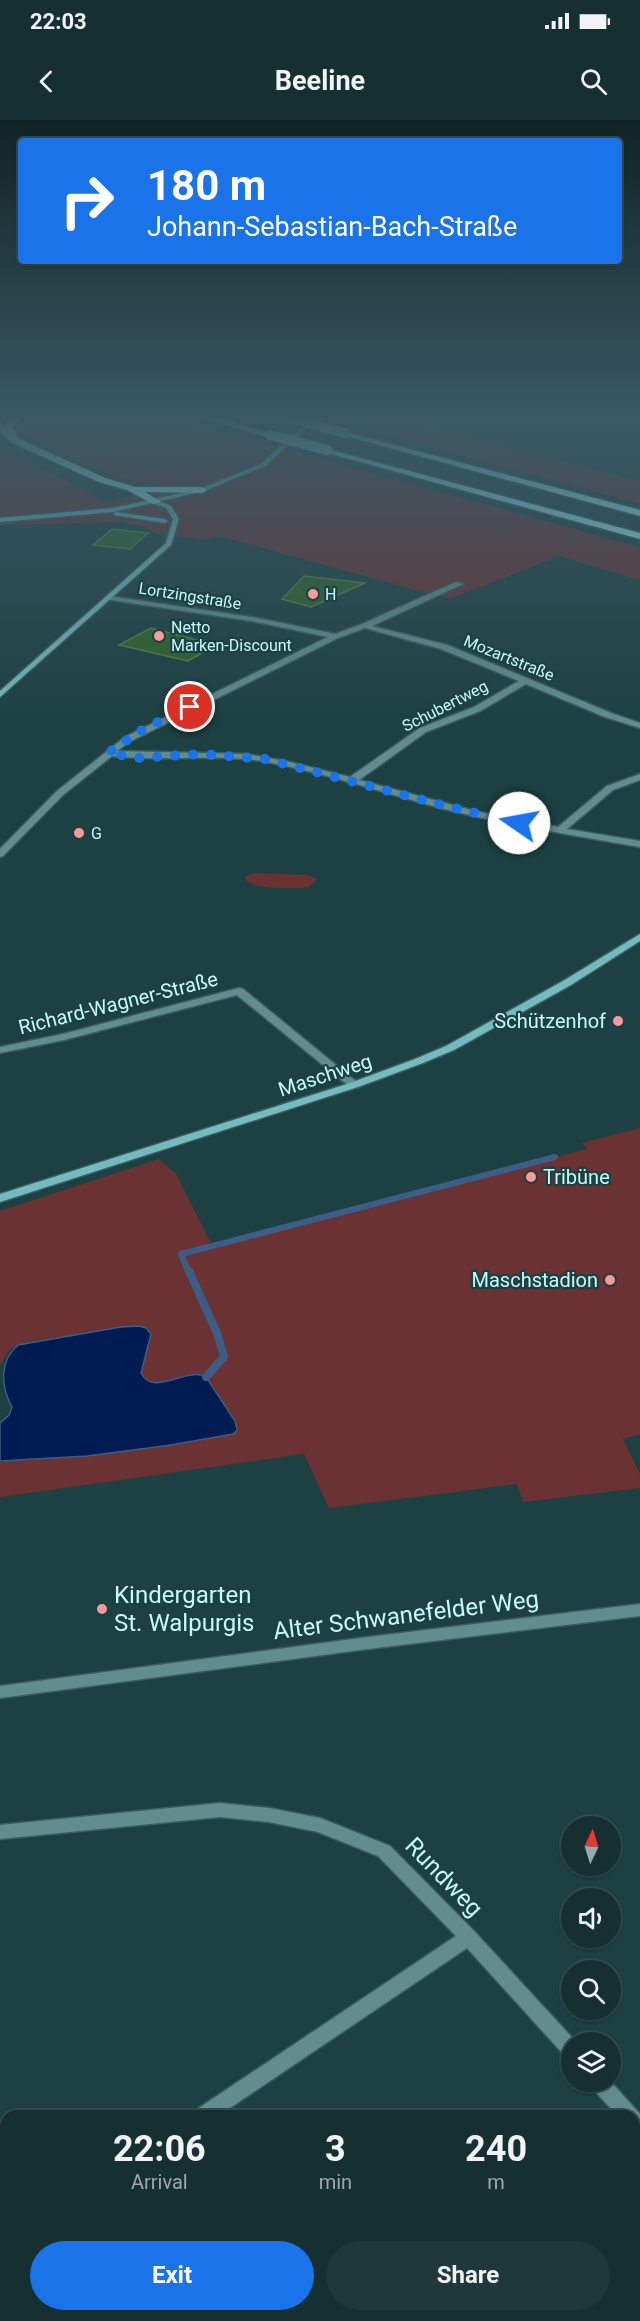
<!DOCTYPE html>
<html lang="en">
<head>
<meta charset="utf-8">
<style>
	body { margin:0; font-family:Roboto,sans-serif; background:#1f383a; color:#f1f3f6; height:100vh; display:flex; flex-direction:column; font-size:22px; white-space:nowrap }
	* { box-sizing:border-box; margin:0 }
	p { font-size:20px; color:#9ea9ac }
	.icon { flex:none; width:33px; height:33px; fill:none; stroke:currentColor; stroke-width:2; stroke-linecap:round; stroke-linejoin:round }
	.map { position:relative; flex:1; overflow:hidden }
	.sheet { position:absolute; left:0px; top:1990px; width:640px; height:212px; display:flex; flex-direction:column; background:#163032; border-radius:18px 18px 0 0; box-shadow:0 2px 4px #0004,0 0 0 2px #354b4d }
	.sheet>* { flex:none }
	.banner { position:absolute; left:18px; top:18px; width:604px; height:126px; border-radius:6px; box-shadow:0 2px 4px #0004,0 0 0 2px #354b4d; background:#1a73e8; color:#fff; overflow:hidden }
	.needle { width:39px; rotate:4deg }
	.controls { position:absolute; left:561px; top:1696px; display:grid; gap:12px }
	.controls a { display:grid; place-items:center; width:60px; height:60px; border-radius:50%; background:#163032; box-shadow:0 2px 4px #0004,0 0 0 2px #354b4d; font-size:30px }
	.pin { position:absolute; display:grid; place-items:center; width:51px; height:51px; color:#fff; margin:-26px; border:3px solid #fff; border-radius:50%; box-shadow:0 2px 6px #0007 }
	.me { position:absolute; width:66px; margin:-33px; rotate:282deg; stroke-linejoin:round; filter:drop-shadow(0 0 4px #0008) }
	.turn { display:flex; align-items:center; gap:21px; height:126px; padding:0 30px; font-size:27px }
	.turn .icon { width:78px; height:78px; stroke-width:2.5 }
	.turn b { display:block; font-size:42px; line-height:51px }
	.eta { display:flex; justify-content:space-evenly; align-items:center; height:102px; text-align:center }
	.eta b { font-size:36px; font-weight:700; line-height:42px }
	.primary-button { display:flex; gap:12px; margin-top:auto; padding:12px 30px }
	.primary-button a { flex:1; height:69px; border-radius:36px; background:#1a73e8; color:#fff; font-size:24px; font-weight:700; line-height:69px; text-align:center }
	.primary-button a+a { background:#1f383a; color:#f1f3f6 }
	.status { display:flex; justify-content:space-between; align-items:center; height:42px; padding:0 30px; background:#163032; direction:ltr }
	.status svg { height:16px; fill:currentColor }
	header { display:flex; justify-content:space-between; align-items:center; height:78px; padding:0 30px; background:#163032; font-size:27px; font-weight:700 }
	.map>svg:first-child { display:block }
	.green { fill:#6a3233 }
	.water { fill:#001a52; stroke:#3c5d85; stroke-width:1.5 }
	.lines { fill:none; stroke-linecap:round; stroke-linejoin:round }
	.stream-far1 { stroke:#3c5d85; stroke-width:6 }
	.stream { stroke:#3c5d85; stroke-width:8 }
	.building { fill:#316127; stroke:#508146; stroke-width:1.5 }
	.street-casing { stroke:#385e60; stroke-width:3 }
	.secondary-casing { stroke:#385e60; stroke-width:3 }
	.highway-casing { stroke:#385e60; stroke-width:3 }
	.street { fill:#628c8e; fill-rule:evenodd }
	.secondary { fill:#75babe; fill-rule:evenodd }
	.highway { fill:#a5faff; fill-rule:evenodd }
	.highway-bridge-casing { stroke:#385e60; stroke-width:11; stroke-linecap:butt }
	.highway-bridge { stroke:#a5faff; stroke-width:10 }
	.route { stroke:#1a73e8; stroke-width:10; stroke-dasharray:0 18 }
	.poi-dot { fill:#f59b9a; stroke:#1d4042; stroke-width:2 }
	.labels { text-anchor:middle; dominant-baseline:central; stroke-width:4.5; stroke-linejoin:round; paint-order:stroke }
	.far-poi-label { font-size:16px; fill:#c7fafc; stroke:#1d4042; text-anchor:start }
	.far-street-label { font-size:16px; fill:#c7fafc; stroke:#1d4042 }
	.street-label { font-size:20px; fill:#c7fafc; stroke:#1d4042 }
	.poi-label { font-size:20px; fill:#c7fafc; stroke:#1d4042; text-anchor:end }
	.near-poi-label { font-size:24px; fill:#c7fafc; stroke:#1d4042; text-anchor:start }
	.near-street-label { font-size:24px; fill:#c7fafc; stroke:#1d4042 }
</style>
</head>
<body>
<div class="status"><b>22:03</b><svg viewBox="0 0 49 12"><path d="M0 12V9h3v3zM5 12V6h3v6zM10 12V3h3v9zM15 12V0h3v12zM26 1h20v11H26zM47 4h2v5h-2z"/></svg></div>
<header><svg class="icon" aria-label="back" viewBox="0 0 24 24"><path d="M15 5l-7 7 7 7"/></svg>Beeline<svg class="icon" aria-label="search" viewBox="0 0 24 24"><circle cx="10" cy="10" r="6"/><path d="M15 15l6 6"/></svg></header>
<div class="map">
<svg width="640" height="2201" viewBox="0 0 640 2201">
	<rect width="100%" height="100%" fill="#1d4042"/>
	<path class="green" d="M 27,297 L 168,297 L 640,427 L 640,460 L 559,436 L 450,479 L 218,416 L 205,420 L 158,414 L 145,407 L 120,402 L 0,405 L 0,327 L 98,377 L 104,382 L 181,367 C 161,364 140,364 121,358 C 101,351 31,323 19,309 L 20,302 Z
		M 317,297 L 394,297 L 640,361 L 640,384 Z
		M 255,753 L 308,755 L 317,759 L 309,767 C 295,769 255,770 246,760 L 246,756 Z
		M 640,1008 L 640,1314 L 623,1319 L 640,1354 L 640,1368 L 523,1382 L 517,1364 L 329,1388 L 304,1334 L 0,1377 L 0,1341 L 73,1337 L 171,1325 L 235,1301 L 206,1257 C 185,1246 156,1278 141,1253 L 151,1214 L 146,1208 L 121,1207 L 18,1225 L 10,1229 L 0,1246 L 0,1091 L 159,1039 L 176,1054 L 212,1125 L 587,1029 L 582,1023 Z"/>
	<path class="water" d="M 139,1206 L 146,1208 L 151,1214 L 141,1253 C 154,1278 186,1246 206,1257 L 235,1301 L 237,1310 L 233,1314 L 171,1325 L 87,1336 L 0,1341 L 0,1303 L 9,1295 L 12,1287 C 0,1265 0,1240 18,1225 L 121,1207 Z"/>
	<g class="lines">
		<path class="stream-far1" d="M 189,1153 L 181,1134 L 555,1037"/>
		<path class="stream" d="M 189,1151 L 217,1213 L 224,1237 L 206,1257"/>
	</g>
	<path class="building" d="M 112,409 L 148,413 L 130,429 L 93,425 Z
		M 304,456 L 365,463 L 311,487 L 282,479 Z
		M 151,508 L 216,525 L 188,541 L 119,525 Z"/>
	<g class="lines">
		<defs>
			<path id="street" d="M 456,462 L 463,464 L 372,506 L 447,525 L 611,593 L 640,603 L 640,608 L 605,597 L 526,564 L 480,591 L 426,612 L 359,660 L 475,691 L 558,707 L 607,666 L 640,654 L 640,660 L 613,670 L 567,709 L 640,721 L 640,727 C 577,716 514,706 452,691 C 389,675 330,654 267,642 C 215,633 163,642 112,636 L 63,675 L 3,736 L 0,737 L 0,729 L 57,671 L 125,617 L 328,517 L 257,502 L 111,480 L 108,480 L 108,476 L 257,498 L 335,514 L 362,504 ZM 365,508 L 441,529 L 519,561 L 474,587 L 420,608 L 350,657 L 290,642 L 247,634 L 117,631 L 131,621 L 338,518 Z
				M 239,868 L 243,869 L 358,963 L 359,965 L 358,967 L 350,967 L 237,875 L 64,920 L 0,933 L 0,927 L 63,914 Z
				M 640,1484 L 640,1496 L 368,1529 L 0,1578 L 0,1566 L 368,1517 Z
				M 220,1683 L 269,1688 L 320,1698 L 390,1726 L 475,1812 L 577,1923 L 572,1923 L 572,1939 L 566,1937 L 467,1828 L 218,1996 L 194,1996 L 196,1990 L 456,1816 L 378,1736 L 318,1712 L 269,1702 L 220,1697 L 0,1719 L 0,1705 Z
				M 610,1961 L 640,1994 L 640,2016 L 634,2014 L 634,1996 L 618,1996 L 592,1968 L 590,1962 Z
				M 6,2119 L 6,2140 L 0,2143 L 0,2122 Z"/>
			<path id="secondary" d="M 313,297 L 320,297 L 265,346 L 204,371 L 160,381 L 171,386 L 179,399 L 171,425 L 0,577 L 0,571 L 166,423 L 173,399 L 166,388 L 153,383 L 113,392 L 0,402 L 0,398 L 113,388 L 200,369 L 261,344 Z
				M 116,392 L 165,399 L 168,401 L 165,403 L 114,395 L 114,393 Z
				M 640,814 L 640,821 L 571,865 L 454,930 L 423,943 L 358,967 L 0,1082 L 0,1074 L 350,963 L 415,939 L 446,926 L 563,861 Z"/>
			<path id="highway" d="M 11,297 L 20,297 L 13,307 L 19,319 L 105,358 L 135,367 L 202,367 L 207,370 L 202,373 L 145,372 L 161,382 L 153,384 L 127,370 L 99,362 L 12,323 L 0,312 L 0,304 L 4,306 Z
				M 200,297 L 214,297 L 275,315 L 270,318 Z
				M 342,311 L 640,390 L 640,396 L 342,315 Z
				M 324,328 L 640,413 L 640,419 L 324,332 Z"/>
		</defs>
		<use href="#street" class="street-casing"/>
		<use href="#secondary" class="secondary-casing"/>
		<use href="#highway" class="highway-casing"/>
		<use href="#street" class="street"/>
		<use href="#secondary" class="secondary"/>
		<use href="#highway" class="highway"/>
		<defs>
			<path id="highway-bridge" d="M 285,297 L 345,313
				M 270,315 L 327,330"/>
		</defs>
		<use href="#highway-bridge" class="highway-bridge-casing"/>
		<use href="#highway-bridge" class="highway-bridge"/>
	</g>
	<linearGradient id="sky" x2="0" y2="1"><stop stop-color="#102324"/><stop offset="0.49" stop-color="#3a5965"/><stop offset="1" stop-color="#3a5965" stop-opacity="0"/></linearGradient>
	<rect width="640" height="605" fill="url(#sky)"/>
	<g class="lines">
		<path class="route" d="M 190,587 L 145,608 L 108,633 L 138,638 L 200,634 L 265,639 L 454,688 L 519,703"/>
	</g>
	<g class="poi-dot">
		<circle cx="313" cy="474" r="6"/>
		<circle cx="159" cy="516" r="6"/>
		<circle cx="79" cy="713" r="6"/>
		<circle cx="618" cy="901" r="6"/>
		<circle cx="531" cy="1057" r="6"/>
		<circle cx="610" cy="1160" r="6"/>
		<circle cx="102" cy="1489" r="6"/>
	</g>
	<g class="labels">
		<g class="far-poi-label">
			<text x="325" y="474">H</text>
			<text x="171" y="507">Netto<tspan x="171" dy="18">Marken-Discount</tspan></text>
			<text x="91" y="713">G</text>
		</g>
		<g class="far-street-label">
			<text transform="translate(190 476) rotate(9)">Lortzingstraße</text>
			<text transform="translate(509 538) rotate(22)">Mozartstraße</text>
			<text transform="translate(445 586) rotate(-27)">Schubertweg</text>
		</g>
		<g class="street-label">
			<text transform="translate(118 883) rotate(-14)">Richard-Wagner-Straße</text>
			<text transform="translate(325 955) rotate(-18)">Maschweg</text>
		</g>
		<g class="poi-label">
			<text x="606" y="901">Schützenhof</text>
			<text x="543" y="1057" text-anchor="start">Tribüne</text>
			<text x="598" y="1160">Maschstadion</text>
		</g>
		<g class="near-poi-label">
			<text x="114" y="1475">Kindergarten<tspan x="114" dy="28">St. Walpurgis</tspan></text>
		</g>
		<g class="near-street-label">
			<text transform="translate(406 1495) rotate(-7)">Alter Schwanefelder Weg</text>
			<text transform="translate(444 1757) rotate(46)">Rundweg</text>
		</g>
	</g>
</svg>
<div class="controls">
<a><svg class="needle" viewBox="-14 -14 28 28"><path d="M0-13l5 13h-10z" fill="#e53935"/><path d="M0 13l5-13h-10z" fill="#9ea9ac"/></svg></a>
<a><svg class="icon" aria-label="sound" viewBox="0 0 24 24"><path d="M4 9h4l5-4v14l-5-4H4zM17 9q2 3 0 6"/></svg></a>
<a><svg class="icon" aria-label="search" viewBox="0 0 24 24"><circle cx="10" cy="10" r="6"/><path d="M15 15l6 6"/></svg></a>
<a><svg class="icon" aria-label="layers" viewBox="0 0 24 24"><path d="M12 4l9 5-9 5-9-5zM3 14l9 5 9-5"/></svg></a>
</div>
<div class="pin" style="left:190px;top:587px;background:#d93025"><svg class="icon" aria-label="arrive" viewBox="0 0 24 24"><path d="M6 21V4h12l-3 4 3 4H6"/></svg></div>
<svg class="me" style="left:519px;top:703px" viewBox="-20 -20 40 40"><circle r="19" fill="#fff"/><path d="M0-13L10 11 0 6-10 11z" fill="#1a73e8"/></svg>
<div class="banner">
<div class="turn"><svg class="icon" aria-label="right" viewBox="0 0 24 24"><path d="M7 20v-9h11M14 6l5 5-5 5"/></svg><div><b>180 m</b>Johann-Sebastian-Bach-Straße</div></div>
</div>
<section class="sheet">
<div class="eta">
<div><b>22:06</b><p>Arrival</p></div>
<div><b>3</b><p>min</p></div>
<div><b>240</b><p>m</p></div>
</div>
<div class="primary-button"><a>Exit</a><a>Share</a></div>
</section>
</div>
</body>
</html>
